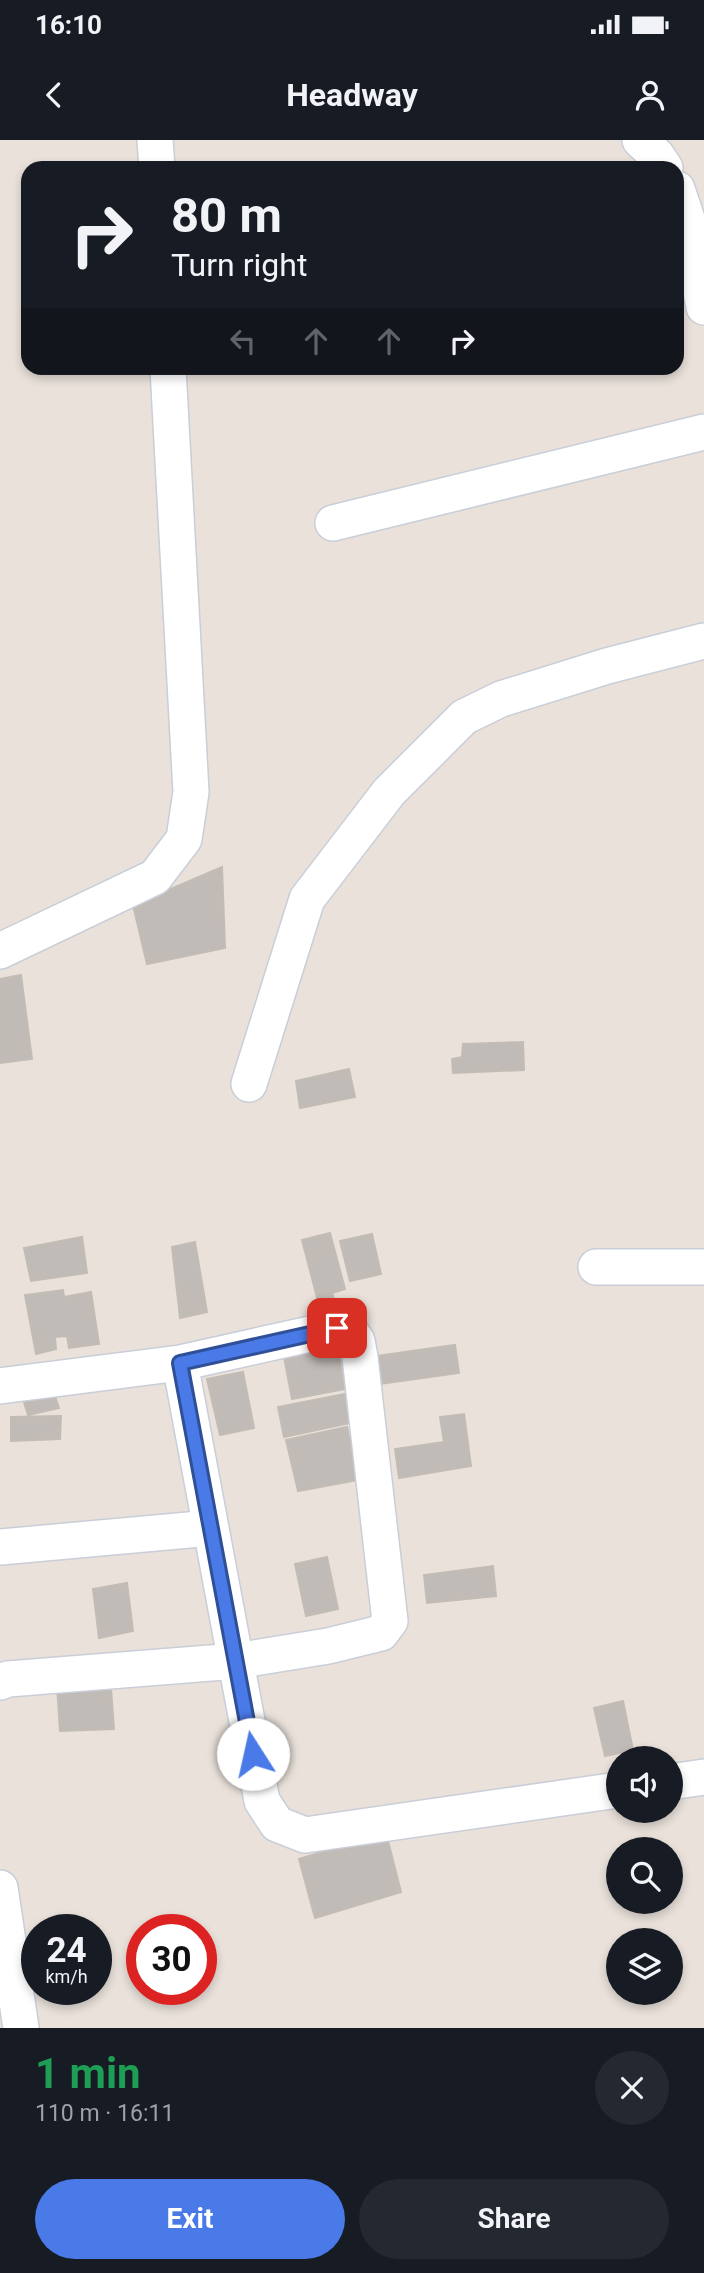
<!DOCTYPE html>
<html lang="en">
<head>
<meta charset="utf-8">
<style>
	body { margin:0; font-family:Roboto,sans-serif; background:#242831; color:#f1f3f6; height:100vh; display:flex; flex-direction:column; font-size:26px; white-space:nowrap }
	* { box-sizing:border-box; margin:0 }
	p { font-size:23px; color:#9ea1a6 }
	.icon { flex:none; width:38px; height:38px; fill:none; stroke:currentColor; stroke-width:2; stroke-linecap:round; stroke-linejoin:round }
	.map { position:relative; height:1888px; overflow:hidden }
	.details { display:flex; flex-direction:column; background:#171b24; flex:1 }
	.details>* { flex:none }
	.hud { position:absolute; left:21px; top:21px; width:663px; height:214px; border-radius:21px; box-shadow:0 4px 10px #0003; background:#171b24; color:#f1f3f6; overflow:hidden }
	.buttons { position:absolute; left:606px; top:1606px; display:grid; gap:14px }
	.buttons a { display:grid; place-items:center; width:77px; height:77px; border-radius:50%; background:#171b24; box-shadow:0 4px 10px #0003; font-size:35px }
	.speed { position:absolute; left:21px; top:1774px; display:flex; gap:14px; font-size:35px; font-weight:700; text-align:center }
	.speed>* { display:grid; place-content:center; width:91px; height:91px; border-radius:50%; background:#171b24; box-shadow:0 4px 10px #0003; line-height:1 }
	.speed small { font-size:18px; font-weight:400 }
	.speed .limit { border:10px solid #d22; background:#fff; color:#111 }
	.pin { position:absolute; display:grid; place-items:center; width:60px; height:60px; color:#fff; margin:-30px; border-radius:14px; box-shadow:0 4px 10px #0006 }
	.me { position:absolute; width:77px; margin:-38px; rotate:350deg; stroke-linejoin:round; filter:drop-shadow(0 0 5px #0008) }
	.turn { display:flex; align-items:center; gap:24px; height:147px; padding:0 35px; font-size:32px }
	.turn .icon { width:91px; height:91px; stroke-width:2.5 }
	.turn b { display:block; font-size:49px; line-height:60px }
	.lanes { display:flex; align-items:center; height:66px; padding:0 35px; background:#0003; justify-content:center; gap:35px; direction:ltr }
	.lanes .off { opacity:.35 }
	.round { display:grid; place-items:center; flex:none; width:74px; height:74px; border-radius:37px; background:#242831 }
	.head { display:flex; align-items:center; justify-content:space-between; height:119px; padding:0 35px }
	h1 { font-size:42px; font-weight:700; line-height:52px; color:#1e9e55 }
	.cta { display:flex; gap:14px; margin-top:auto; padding:14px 35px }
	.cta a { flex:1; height:80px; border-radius:42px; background:#497ae7; color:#fff; font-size:28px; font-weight:700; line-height:80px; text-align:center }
	.cta a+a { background:#242831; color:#f1f3f6 }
	.status { display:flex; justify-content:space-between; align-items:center; height:49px; padding:0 35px; background:#171b24; direction:ltr }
	.status svg { height:19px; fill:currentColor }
	header { display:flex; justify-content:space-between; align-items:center; height:91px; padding:0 35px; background:#171b24; font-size:32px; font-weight:700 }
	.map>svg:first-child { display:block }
	.building { fill:#c1bbb7; stroke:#c3bcb5; stroke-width:2 }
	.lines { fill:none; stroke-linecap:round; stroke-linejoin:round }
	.minor-casing { stroke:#c9ced8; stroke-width:38 }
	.minor { stroke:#fff; stroke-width:35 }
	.route-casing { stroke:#2f4f96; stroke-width:18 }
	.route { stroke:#497ae7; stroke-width:12 }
</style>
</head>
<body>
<div class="status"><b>16:10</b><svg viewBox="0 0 49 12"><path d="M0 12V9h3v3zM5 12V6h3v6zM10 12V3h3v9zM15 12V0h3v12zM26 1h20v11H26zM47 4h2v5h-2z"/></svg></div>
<header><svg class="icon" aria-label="back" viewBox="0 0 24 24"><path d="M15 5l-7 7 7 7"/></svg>Headway<svg class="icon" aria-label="person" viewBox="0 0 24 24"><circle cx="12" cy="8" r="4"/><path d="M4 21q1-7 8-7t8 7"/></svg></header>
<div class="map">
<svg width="704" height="1888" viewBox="0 0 704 1888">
	<rect width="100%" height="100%" fill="#e9e1da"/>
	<path class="building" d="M 222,727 L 225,808 L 147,824 L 133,765 Z
		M 21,835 L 32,919 L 0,923 L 0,839 Z
		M 523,902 L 524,930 L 453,933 L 452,919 L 462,917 L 463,904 Z
		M 349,929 L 355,957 L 300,968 L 296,941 Z
		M 330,1093 L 345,1149 L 332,1153 L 336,1165 L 320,1169 L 302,1100 Z
		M 372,1094 L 381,1134 L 350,1141 L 340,1101 Z
		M 82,1097 L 87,1133 L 31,1141 L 24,1108 Z
		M 195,1102 L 207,1172 L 180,1178 L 172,1107 Z
		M 63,1150 L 64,1157 L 91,1152 L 99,1204 L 69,1208 L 67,1196 L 55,1197 L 56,1209 L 36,1214 L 25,1155 Z
		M 335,1196 L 345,1249 L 292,1259 L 282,1206 Z
		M 455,1205 L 459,1233 L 379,1244 L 376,1216 Z
		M 243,1232 L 254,1288 L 220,1295 L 207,1239 Z
		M 53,1250 L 59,1268 L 28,1275 L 23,1259 Z
		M 345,1254 L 350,1283 L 284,1297 L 278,1267 Z
		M 464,1274 L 471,1326 L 399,1338 L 395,1309 L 444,1302 L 440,1277 Z
		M 61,1276 L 60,1299 L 11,1301 L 11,1277 Z
		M 347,1287 L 358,1340 L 298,1351 L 286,1300 Z
		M 327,1417 L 338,1469 L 306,1476 L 295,1424 Z
		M 493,1426 L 496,1456 L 427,1463 L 424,1435 Z
		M 127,1443 L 133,1491 L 99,1498 L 93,1449 Z
		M 110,1535 L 114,1589 L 60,1591 L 57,1545 Z
		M 623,1561 L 633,1610 L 605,1616 L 594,1568 Z
		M 386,1693 L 401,1752 L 315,1778 L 299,1719 Z"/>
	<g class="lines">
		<defs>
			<path id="minor" d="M 155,0 L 157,28
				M 640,0 L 657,16 L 665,28
				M 677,49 L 687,79 L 704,167
				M 333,383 L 704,292
				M 0,811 L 155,737 L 184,699 L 191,652 L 168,228
				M 249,944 L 307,759 L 389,652 L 464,577 L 501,559 L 607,526 L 704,501
				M 596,1127 L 704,1127
				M 180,1223 L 262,1661 L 277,1684 L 305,1695 L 618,1650
				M 0,1246 L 180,1223 L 337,1188 L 349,1190 L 357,1201 L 360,1217 L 390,1481 L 381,1493 L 328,1506 L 236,1521 L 8,1539 L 0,1542
				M 0,1407 L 211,1388
				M 670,1642 L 704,1637
				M 0,1748 L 21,1888"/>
		</defs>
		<use href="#minor" class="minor-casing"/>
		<use href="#minor" class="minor"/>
	</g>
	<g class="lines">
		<defs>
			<path id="route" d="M 253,1614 L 180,1223 L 337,1188"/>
		</defs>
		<use href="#route" class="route-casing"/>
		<use href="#route" class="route"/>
	</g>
</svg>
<div class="buttons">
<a><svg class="icon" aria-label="sound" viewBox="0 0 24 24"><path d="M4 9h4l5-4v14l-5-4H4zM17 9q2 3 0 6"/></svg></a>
<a><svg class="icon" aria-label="search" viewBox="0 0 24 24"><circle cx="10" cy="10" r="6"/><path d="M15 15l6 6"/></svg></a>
<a><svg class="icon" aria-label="layers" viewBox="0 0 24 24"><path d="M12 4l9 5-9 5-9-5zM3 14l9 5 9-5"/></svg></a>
</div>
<div class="speed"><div>24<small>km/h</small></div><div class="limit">30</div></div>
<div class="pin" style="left:337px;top:1188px;background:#d93025"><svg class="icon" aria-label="arrive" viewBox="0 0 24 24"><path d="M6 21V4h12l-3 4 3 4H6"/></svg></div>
<svg class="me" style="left:253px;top:1614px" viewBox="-20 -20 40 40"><circle r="19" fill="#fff"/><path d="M0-13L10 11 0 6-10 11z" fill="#497ae7"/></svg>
<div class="hud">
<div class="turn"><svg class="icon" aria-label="right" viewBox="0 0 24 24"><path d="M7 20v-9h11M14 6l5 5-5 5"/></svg><div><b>80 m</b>Turn right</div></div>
<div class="lanes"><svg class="icon off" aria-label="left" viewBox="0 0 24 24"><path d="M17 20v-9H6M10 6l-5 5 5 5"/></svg><svg class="icon off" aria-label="ahead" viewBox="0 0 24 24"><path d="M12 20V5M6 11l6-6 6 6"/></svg><svg class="icon off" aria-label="ahead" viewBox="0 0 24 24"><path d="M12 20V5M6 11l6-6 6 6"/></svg><svg class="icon" aria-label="right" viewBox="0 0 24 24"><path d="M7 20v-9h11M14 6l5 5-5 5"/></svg></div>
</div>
</div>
<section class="details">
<div class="head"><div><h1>1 min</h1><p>110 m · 16:11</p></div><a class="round"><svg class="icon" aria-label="close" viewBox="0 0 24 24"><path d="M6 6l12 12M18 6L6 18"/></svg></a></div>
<div class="cta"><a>Exit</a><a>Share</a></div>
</section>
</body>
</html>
